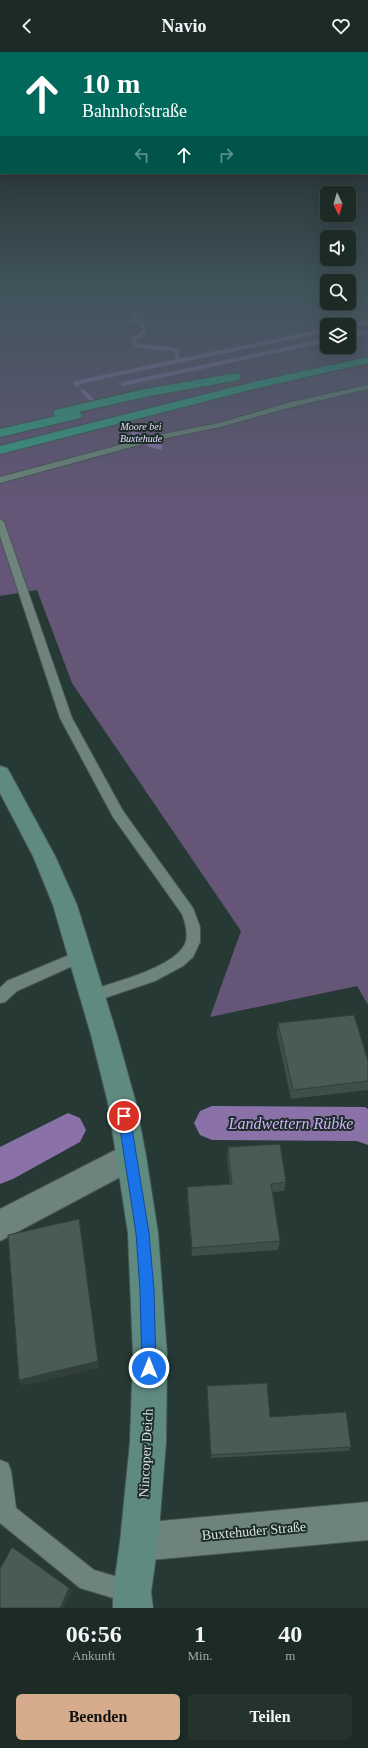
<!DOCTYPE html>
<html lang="de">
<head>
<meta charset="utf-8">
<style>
	body { margin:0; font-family:"Times New Roman",serif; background:#25332f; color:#f1f3f6; height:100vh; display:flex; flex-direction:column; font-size:15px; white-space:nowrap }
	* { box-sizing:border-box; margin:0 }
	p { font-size:13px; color:#a0a7a7 }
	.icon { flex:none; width:22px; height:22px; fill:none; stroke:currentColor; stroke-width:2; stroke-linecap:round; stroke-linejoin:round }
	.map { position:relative; height:1556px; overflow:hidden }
	.details { display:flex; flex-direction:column; background:#1d2b27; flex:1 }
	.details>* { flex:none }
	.guide { position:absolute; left:0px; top:0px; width:368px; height:122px; box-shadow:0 4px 16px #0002,0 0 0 1px #3b4744; background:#00695c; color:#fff; overflow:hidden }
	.needle { width:26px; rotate:175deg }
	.buttons { position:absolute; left:320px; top:134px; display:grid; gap:8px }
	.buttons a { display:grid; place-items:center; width:36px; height:36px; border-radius:6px; background:#1d2b27; box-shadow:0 4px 16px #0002,0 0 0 1px #3b4744; font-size:20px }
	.pin { position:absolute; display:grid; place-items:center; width:34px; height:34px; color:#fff; margin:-17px; border:2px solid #fff; border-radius:50%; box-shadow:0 1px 4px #0007 }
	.me { position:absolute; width:44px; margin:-22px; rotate:0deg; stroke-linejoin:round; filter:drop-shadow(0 0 3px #0008) }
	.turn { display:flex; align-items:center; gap:14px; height:84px; padding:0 16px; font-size:18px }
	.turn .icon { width:52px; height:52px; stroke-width:2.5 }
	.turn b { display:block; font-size:28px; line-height:34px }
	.lanes { display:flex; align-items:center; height:38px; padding:0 16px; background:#0003; justify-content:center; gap:20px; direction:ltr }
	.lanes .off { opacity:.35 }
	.eta { display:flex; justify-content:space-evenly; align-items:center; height:68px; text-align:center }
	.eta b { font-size:24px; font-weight:700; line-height:28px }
	.button { display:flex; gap:8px; margin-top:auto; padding:8px 16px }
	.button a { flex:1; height:46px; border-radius:6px; background:#d6ab8b; color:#111; font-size:16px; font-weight:700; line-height:46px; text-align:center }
	.button a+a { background:#25332f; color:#f1f3f6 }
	header { display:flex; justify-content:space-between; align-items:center; height:52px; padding:0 16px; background:#1d2b27; font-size:18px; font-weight:700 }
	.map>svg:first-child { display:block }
	.green { fill:#655677; fill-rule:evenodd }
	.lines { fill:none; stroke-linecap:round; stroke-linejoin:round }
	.stream-far1 { stroke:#8a71a8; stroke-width:4 }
	.stream { stroke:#8a71a8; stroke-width:5 }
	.canal { fill:#8a71a8; fill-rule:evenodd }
	.service-casing { stroke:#475753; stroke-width:2 }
	.minor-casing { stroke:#475753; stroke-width:2 }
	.tertiary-casing { stroke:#475753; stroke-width:2 }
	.secondary-casing { stroke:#475753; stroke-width:2 }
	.motorway-casing { stroke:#475753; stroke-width:2 }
	.service { fill:#6f837d; fill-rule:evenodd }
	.minor { fill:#6f837d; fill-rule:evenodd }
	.tertiary { fill:#6f837d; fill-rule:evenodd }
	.secondary { fill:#5f8a80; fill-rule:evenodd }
	.motorway { fill:#3b9c87; fill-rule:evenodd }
	.wall { fill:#3e4e49 }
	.shaded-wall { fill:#32403c }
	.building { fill:#485b55; stroke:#32403c }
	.route { fill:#1a73e8; stroke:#114b97 }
	.labels { text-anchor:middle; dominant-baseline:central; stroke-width:4; stroke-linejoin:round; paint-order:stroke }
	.far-park-label { font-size:10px; font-style:italic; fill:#e7d9fa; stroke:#1d2e2a }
	.near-street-label { font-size:14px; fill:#d8e3e0; stroke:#1d2e2a }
	.near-water-label { font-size:16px; font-style:italic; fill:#d3aefd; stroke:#1d2e2a }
</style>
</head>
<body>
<header><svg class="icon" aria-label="back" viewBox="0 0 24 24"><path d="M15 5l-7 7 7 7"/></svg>Navio<svg class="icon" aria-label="heart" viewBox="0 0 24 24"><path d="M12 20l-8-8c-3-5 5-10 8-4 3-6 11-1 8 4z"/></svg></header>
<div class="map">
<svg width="368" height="1556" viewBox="0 0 368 1556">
	<rect width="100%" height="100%" fill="#273934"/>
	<path class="green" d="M 0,240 L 327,240 L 327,251 L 349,251 L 349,240 L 368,240 L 368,953 L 357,934 L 210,965 L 241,879 L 72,631 L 37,538 L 0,544 ZM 327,273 L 349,273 L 349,295 L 327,295 Z"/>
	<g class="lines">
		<path class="stream-far1" d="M 197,240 C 182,243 149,237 138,242 C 135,244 131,249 129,251 L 137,258 L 133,268 L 143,272 L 144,280 L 133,288 L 137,294 L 171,297 L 177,300 L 178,309 L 327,278
			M 349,273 L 368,270
			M 349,283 L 368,280
			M 123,332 L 327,288
			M 77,333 L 75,331 L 178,309
			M 83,339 L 91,347"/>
		<path class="stream" d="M 128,376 L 139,384
			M 149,392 L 160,395"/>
		<path class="canal" d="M 212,1054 L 365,1055 L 368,1057 L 368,1093 L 357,1089 L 212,1088 L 200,1083 L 194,1071 L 200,1059 Z
			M 68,1061 L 80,1066 L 86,1078 L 80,1090 L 13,1127 L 0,1132 L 0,1095 Z"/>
		<defs>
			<path id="service" d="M 368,333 L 368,337 L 296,354 L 220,375 L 157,388 L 0,431 L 0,425 L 153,384 L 219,371 L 291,350 Z
				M 0,467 L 4,470 L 72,666 L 123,759 L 193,856 L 200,875 L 200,890 L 193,905 L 183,914 L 155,929 L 93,950 L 88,949 L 85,944 L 88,939 C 111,931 179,915 186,889 C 188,880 185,870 182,862 L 113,765 L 60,666 L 0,484 Z
				M 81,898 L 86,900 L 88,904 L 86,908 L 17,939 L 5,950 L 0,951 L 0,936 L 7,929 Z
				M 0,1408 L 8,1411 L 11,1419 L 16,1456 L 94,1518 L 138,1531 L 142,1539 L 138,1547 L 130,1551 L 80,1536 L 0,1471 Z"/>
			<path id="minor" d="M 131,1090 L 141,1094 L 146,1104 L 141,1114 L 0,1189 L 0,1157 Z"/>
			<path id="tertiary" d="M 368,1450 L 368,1488 L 139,1509 L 126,1503 L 120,1490 L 126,1477 L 139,1471 Z"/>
			<path id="secondary" d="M 0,714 L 7,716 L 10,721 L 55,804 L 77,853 L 117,983 L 136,1051 L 146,1104 L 158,1181 L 167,1302 L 166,1390 L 158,1490 L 151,1540 L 153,1556 L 113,1556 L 113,1540 L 120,1490 L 130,1390 L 133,1302 L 128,1181 L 108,1051 L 91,983 L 53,853 L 33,804 L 0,741 Z"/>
			<path id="motorway" d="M 368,305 L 368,311 L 254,337 L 0,402 L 0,394 L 253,330 Z
				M 235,321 L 239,322 L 241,325 L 239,328 L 140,346 L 79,360 L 82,363 L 81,366 L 0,385 L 0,377 L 56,364 L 53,361 L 55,358 L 140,338 Z"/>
		</defs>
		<use href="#service" class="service-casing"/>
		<use href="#minor" class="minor-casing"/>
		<use href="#tertiary" class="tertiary-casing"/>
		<use href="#secondary" class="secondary-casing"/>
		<use href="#motorway" class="motorway-casing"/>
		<use href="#service" class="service"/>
		<use href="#minor" class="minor"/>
		<use href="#tertiary" class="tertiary"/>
		<use href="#secondary" class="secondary"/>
		<use href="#motorway" class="motorway"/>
	</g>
	<path class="wall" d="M 278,971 L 368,1009 L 368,1038 L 291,1047 L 277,982 Z
		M 228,1095 L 286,1130 L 284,1139 L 273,1140 L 280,1189 L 278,1198 L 192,1204 L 187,1144 L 187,1135 L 230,1132 L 227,1105 Z
		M 207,1334 L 270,1365 L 351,1395 L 348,1399 L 211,1406 L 207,1339 Z"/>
	<path class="shaded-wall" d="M 79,1167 L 81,1176 L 99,1316 L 22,1334 L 19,1328 Z
		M 69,1536 L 72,1538 L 64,1556 L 60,1556 Z"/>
	<path class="building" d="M 354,963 L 368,1009 L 368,1029 L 293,1038 L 278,971 Z
		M 280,1092 L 286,1130 L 271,1132 L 280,1189 L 192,1196 L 187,1135 L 232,1132 L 228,1095 Z
		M 79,1167 L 98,1309 L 19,1328 L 8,1183 Z
		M 267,1331 L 270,1365 L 346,1360 L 351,1395 L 211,1403 L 207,1334 Z
		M 12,1495 L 69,1536 L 60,1556 L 0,1556 L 0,1517 Z"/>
	<linearGradient id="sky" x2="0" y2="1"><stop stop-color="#151f1d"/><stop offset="0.53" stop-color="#41545c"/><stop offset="1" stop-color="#41545c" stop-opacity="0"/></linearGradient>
	<rect width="368" height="457" fill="url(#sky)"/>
	<path class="route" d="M 124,1058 L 128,1060 L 130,1064 L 149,1181 L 154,1238 L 156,1316 L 154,1321 L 149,1324 L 144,1321 L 142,1316 L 140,1238 L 136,1181 L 118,1064 L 120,1060 Z"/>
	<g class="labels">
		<g class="far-park-label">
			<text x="141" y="374">Moore bei<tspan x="141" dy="12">Buxtehude</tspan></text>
		</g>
		<g class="near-street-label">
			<text transform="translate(146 1401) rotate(-87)">Nincoper Deich</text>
			<text transform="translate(254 1479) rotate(-5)">Buxtehuder Straße</text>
		</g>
		<g class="near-water-label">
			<text x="291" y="1071">Landwettern Rübke</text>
		</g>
	</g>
</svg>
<div class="buttons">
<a><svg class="needle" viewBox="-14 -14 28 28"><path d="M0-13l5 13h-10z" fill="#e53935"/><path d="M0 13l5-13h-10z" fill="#a0a7a7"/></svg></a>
<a><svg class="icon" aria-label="sound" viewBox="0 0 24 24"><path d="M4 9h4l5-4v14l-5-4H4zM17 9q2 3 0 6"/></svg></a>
<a><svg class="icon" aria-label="search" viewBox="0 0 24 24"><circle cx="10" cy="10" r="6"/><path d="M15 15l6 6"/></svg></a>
<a><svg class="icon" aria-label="layers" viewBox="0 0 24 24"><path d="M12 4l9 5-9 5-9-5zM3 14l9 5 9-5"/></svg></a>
</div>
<div class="pin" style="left:124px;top:1064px;background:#d93025"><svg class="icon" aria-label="arrive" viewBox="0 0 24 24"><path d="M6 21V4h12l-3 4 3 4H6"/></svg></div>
<svg class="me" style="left:149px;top:1316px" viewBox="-20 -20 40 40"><circle r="17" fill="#1a73e8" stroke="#fff" stroke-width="3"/><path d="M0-11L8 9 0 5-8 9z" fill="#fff"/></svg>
<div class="guide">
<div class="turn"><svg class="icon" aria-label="ahead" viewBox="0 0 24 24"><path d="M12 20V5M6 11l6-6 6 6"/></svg><div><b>10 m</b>Bahnhofstraße</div></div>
<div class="lanes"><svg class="icon off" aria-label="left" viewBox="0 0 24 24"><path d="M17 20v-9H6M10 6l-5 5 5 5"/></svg><svg class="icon" aria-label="ahead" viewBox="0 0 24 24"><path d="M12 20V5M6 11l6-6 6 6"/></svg><svg class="icon off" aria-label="right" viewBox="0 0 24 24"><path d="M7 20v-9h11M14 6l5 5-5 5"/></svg></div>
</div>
</div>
<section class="details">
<div class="eta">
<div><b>06:56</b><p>Ankunft</p></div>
<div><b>1</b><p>Min.</p></div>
<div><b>40</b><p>m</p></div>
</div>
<div class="button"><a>Beenden</a><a>Teilen</a></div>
</section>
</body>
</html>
